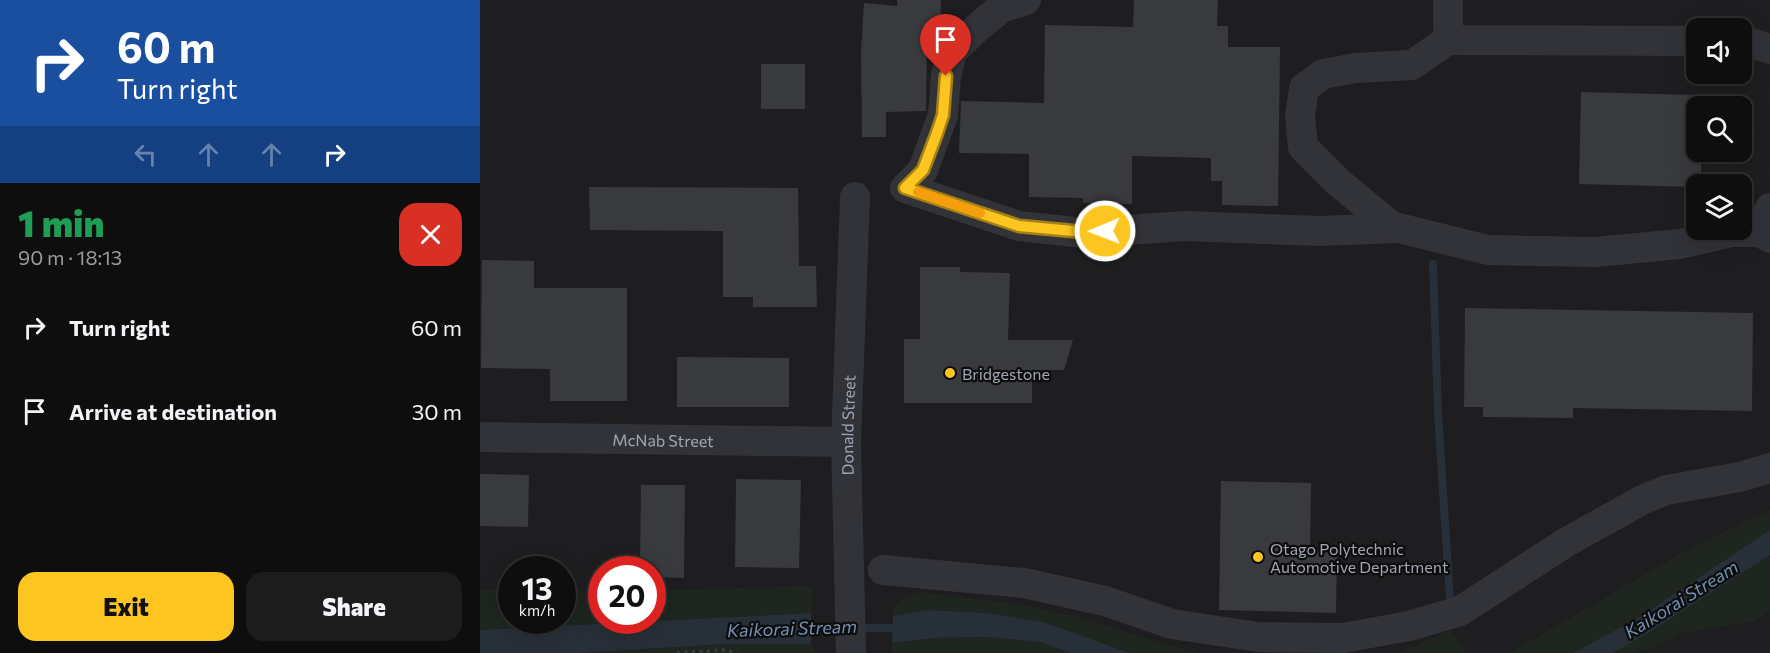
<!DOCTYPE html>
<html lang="en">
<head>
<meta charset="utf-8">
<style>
	body { margin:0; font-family:Commissioner,sans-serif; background:#1c1c1c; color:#f1f3f6; height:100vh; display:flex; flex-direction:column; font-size:22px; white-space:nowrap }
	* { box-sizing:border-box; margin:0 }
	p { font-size:20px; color:#9b9c9e }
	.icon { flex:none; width:33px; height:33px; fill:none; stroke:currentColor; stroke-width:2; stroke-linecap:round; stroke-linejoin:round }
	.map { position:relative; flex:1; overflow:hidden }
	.side { display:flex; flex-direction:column; background:#0e0e0e; width:480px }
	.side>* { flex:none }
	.top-card { background:#1a4fa0; color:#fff; overflow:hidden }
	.tools { position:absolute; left:1206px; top:18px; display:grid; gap:12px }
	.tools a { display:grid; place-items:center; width:66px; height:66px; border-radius:12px; background:#0e0e0e; box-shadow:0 6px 24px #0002,0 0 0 2px #2e2e2e; font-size:30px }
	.speed { position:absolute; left:18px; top:556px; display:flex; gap:12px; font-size:30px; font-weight:700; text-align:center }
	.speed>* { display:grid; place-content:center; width:78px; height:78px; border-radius:50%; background:#0e0e0e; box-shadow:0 6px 24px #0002,0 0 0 2px #2e2e2e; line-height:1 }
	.speed small { font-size:15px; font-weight:400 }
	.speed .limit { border:9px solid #d22; background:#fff; color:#111 }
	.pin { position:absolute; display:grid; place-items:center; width:51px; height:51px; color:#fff; margin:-62px -26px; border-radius:50% 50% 50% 0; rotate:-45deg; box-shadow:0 0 6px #0007 }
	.pin .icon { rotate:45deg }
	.me { position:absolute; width:66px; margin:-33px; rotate:269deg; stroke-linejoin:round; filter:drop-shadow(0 0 4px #0008) }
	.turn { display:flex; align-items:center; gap:21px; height:126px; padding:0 18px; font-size:27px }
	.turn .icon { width:78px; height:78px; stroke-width:2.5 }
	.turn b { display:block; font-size:42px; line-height:51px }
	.lanes { display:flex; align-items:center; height:57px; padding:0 18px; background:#0003; justify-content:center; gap:30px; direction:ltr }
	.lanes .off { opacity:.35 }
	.round { display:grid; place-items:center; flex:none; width:63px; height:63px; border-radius:18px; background:#1c1c1c }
	.summary { display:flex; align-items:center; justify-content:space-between; height:102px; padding:0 18px }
	h1 { font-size:36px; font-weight:800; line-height:45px; color:#1e9e55 }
	.primary-button { display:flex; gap:12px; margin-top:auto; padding:12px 18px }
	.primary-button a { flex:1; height:69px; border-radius:18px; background:#fdc520; color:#111; font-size:24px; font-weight:800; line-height:69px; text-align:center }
	.primary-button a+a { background:#1c1c1c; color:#f1f3f6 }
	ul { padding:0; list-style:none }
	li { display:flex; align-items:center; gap:18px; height:84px; padding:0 18px }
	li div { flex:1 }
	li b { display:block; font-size:22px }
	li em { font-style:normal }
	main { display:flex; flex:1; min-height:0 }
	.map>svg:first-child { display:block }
	.built { fill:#1e1e20; fill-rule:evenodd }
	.green { fill:#1e261f }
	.water { fill:#272f38 }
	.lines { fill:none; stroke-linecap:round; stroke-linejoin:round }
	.stream { stroke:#272f38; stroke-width:8 }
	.building { fill:#393a3e }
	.path { stroke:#383a40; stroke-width:4; stroke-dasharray:3 4.5; stroke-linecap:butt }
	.minor { stroke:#323339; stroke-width:30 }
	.route-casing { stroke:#a48015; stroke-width:15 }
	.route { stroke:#fdc520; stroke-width:10 }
	.slow { stroke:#f59e0b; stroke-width:10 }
	.poi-dot { fill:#fdc520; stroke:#0d0d0e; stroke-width:2 }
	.labels { text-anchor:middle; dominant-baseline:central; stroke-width:4.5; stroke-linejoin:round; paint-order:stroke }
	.poi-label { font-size:16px; fill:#a2a6b5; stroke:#0d0d0e; text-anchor:start }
	.street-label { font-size:16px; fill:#a2a6b5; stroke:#0d0d0e }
	.water-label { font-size:18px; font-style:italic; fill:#7691b3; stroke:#0d0d0e }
</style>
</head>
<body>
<main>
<section class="side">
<div class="top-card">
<div class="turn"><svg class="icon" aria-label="right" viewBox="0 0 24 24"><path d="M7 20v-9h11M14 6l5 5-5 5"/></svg><div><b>60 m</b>Turn right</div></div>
<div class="lanes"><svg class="icon off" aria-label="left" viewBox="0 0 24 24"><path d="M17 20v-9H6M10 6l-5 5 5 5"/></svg><svg class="icon off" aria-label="ahead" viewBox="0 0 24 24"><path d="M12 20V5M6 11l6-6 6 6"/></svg><svg class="icon off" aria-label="ahead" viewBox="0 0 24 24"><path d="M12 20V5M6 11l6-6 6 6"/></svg><svg class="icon" aria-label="right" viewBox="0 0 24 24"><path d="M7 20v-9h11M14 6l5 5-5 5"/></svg></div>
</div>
<div class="summary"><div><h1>1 min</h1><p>90 m · 18:13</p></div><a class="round" style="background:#d93025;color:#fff"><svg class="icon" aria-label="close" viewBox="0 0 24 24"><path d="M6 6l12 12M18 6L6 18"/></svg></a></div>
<ul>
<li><svg class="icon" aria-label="right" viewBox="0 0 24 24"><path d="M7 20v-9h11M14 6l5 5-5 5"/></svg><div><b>Turn right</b></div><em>60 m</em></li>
<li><svg class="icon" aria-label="arrive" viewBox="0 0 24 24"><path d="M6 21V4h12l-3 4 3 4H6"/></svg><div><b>Arrive at destination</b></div><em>30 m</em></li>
</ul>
<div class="primary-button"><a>Exit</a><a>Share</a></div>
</section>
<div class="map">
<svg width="1290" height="653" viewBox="0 0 1290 653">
	<rect width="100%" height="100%" fill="#121213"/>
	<path class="built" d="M 0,0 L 1290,0 L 1290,653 L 0,653 ZM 1216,28 L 1262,28 L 1262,74 L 1216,74 ZM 1216,106 L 1262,106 L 1262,152 L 1216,152 ZM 1216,184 L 1262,184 L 1262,230 L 1216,230 ZM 32,570 L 82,570 L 82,621 L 32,621 ZM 122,570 L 172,570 L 172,621 L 122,621 Z"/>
	<path class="green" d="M 1290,510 L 1290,530 L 1158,618 L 1093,653 L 1030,653 L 1212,547 Z
		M 1290,555 L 1290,611 L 1275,621 L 1197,634 L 1182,644 L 1157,653 L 1133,653 L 1168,633 Z
		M 333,586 L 331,613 L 0,630 L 0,590 L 31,591 L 32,621 L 82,621 L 83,592 L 121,591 L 122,621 L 172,621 L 173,590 Z
		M 439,592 L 544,605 L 602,618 L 716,653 L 650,653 L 563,622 L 507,613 L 448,610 L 413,616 L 413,607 L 423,598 Z
		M 970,630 L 986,653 L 921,653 Z
		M 507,637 L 560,642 L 590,653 L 412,653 L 412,643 L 454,638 Z
		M 245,644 L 331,644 L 334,653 L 100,653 Z"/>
	<path class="water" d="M 1290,530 L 1290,555 L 1168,633 L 1133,653 L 1093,653 L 1158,618 Z
		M 448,610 L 507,613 L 563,622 L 650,653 L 590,653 L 560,642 L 507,637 L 454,638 L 412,643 L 413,616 Z
		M 331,613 L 331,644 L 245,644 L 100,653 L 0,653 L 0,630 Z"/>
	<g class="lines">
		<path class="stream" d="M 953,264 L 958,413 L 970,599
			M 323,628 L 365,628
			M 377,628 L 422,628"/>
	</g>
	<path class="building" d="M 417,0 L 461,0 L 460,25 L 447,25 L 446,111 L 406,112 L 406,137 L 382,137 L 381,52 L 384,3 L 417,6 Z
		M 654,0 L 738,0 L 737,26 L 748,26 L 748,47 L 800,47 L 798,206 L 742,205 L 742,181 L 731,181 L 731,158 L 652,156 L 652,204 L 603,203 L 603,198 L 549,197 L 549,154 L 479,153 L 481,101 L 564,103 L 565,25 L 653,27 Z
		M 281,64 L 325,64 L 325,109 L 281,109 Z
		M 1101,92 L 1216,95 L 1216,152 L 1221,152 L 1221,184 L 1216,184 L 1216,187 L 1099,184 Z
		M 109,187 L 318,188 L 319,266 L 336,266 L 337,307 L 273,307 L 273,297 L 243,297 L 243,231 L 110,230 Z
		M 2,260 L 54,261 L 54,288 L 147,288 L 147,401 L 70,401 L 70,369 L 1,368 Z
		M 440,267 L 480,267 L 480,272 L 530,273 L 528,340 L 593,340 L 584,370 L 552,370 L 552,403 L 424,403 L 424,339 L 440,339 Z
		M 985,308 L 1273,313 L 1272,411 L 1093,408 L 1093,418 L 1003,417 L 1003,407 L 984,407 Z
		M 197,357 L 309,358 L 309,407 L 197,407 Z
		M 0,474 L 49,475 L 48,527 L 0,526 Z
		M 256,479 L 321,480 L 319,568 L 255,567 Z
		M 741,481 L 831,483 L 830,550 L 857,550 L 856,613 L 739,610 Z
		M 161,485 L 205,485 L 204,578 L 172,577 L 172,570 L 160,570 Z"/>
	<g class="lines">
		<path class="path" d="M 197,653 L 243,650 L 257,653"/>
		<g class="minor">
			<path d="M 546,0 L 521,8 L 497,28 L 472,52 L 466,76 L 463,115 L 443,170 L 425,188 L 539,226 L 604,233 L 705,226 L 840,231 L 919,228 L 1008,250 L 1115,252 L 1200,244 L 1252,232 L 1280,232 L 1290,238"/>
			<path d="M 968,0 L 968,40 L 1216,41"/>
			<path d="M 1262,42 L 1271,43 L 1290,49"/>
			<path d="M 914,228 L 858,182 L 823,147 L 820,116 L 824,88 L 843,74 L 876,68 L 932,65 L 968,40"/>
			<path d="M 1280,232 L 1290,208"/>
			<path id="s1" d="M 0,437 L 366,442"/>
			<path d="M 403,570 L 544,583 L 625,601 L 692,624 L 778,637 L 863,638 L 929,626 L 980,611 L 1085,543 L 1162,500 L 1186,490 L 1260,477 L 1290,468"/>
			<path id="s2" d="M 371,653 L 366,442 L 375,197"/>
		</g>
	</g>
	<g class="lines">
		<defs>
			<path id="route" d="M 466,76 L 463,115 L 457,133 L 443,170 L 425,188 L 539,226 L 604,232 L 625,231"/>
		</defs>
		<use href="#route" class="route-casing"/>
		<use href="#route" class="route"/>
		<path class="slow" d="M 438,192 L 500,213"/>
	</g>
	<g class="poi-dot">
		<circle cx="470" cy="373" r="6"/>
		<circle cx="778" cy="557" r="6"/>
	</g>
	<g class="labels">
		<g class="poi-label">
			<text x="482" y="373">Bridgestone</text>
			<text x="790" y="548">Otago Polytechnic<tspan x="790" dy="18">Automotive Department</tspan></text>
		</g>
		<g class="street-label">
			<text stroke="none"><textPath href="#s2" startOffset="228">Donald Street</textPath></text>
			<text stroke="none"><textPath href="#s1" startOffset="183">McNab Street</textPath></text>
		</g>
		<g class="water-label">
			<text transform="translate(1201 599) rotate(-32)">Kaikorai Stream</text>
			<text transform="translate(312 628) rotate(-2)">Kaikorai Stream</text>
		</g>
	</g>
</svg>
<div class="tools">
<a><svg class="icon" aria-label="sound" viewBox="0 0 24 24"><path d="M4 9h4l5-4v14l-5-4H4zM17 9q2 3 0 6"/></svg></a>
<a><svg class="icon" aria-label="search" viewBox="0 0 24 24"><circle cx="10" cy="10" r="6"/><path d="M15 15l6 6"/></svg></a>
<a><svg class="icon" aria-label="layers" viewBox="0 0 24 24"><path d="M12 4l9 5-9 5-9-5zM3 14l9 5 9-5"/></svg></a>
</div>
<div class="speed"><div>13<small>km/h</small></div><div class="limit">20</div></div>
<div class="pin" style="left:466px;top:76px;background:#d93025"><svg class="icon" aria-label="arrive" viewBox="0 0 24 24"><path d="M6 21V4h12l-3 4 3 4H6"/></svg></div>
<svg class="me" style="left:625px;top:231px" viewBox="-20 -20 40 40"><circle r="17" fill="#fdc520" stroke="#fff" stroke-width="3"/><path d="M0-11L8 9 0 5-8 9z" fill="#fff"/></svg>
</div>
</main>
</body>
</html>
